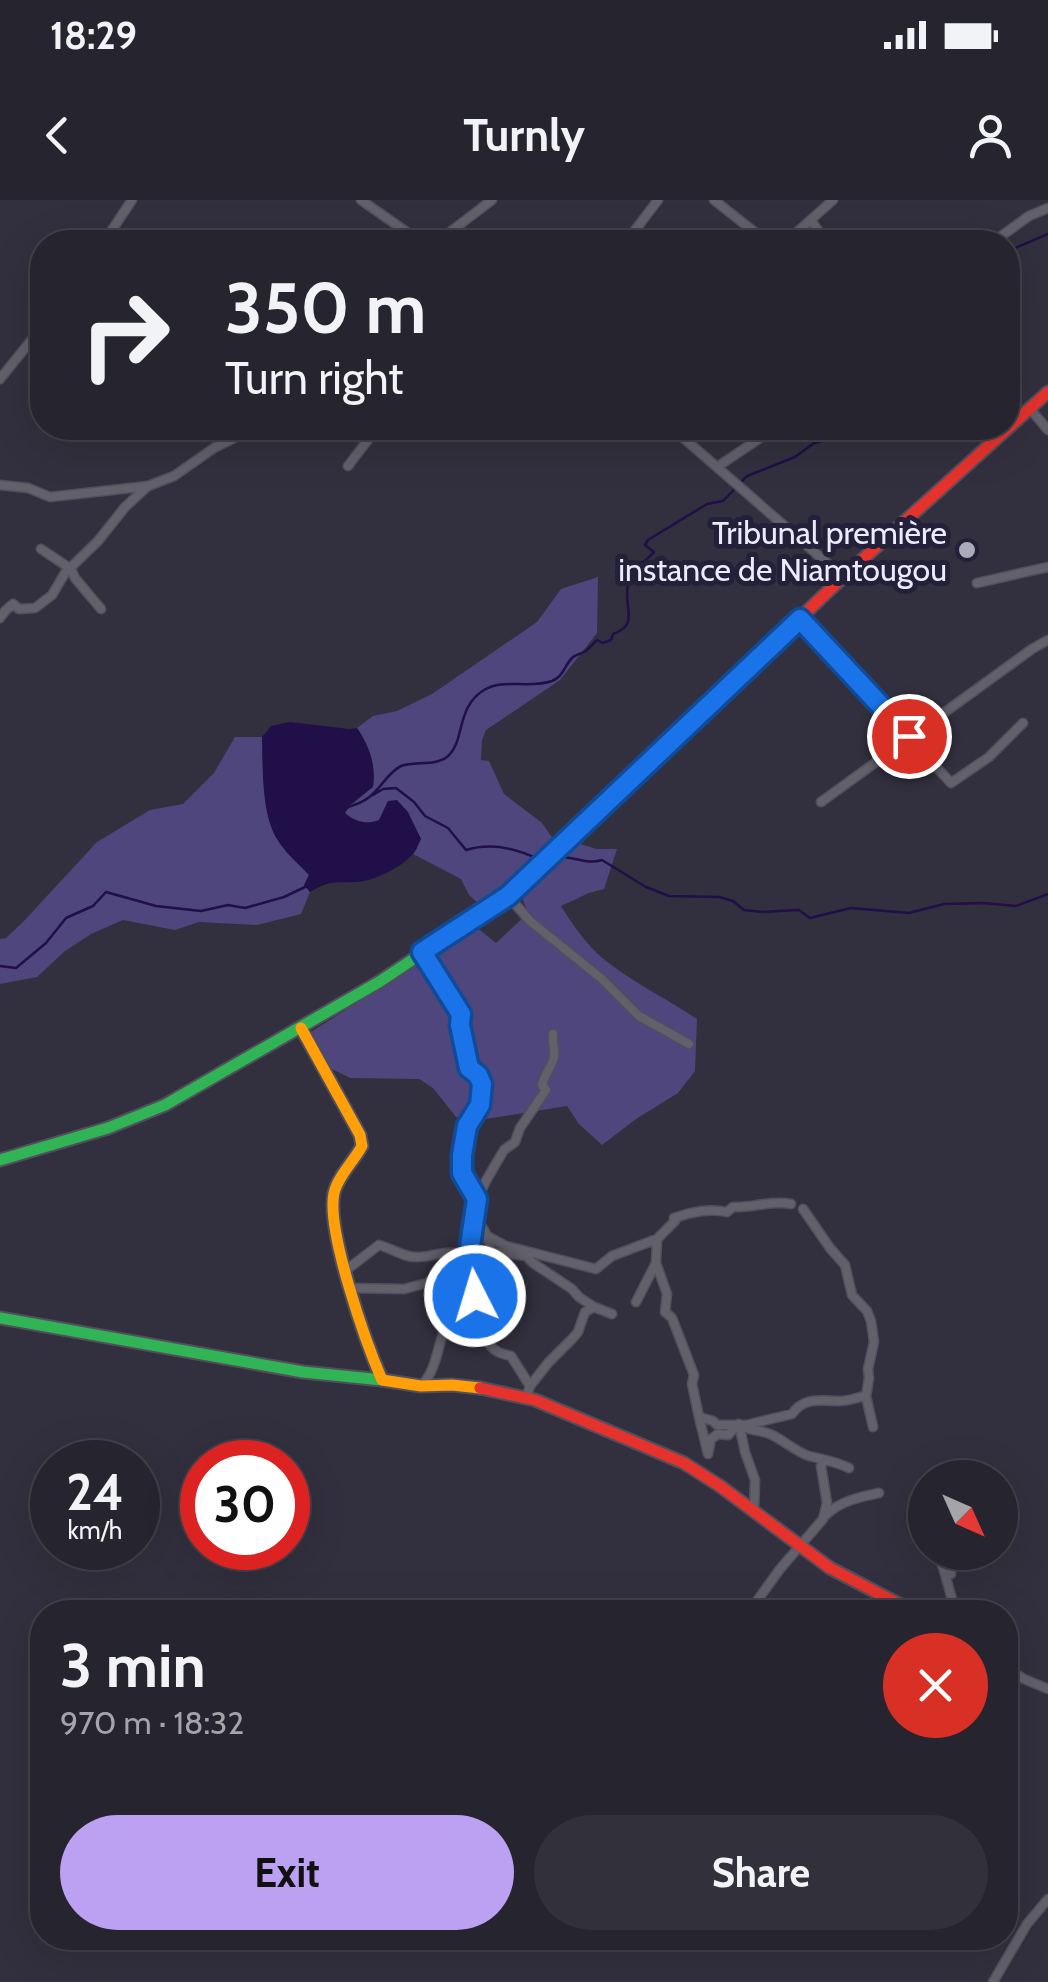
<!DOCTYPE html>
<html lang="en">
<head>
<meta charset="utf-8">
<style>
	body { margin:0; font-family:Cabin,sans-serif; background:#32303a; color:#f1f3f6; height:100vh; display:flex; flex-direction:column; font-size:38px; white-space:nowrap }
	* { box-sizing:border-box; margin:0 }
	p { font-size:32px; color:#a4a4aa }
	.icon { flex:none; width:55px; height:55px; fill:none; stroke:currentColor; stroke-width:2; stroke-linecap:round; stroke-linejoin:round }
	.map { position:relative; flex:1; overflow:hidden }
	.panel { position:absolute; left:30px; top:1400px; width:988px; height:350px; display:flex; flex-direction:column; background:#26242e; border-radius:40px; box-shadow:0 10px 40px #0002,0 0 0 2px #42414a }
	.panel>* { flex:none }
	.hud { position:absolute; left:30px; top:30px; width:990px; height:210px; border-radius:40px; box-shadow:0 10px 40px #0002,0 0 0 2px #42414a; background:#26242e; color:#f1f3f6; overflow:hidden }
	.needle { width:65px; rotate:135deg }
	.fabs { position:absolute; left:908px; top:1260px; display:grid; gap:20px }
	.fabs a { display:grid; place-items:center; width:110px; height:110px; border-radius:50%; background:#26242e; box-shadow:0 10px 40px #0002,0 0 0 2px #42414a; font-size:50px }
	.speed { position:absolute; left:30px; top:1240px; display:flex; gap:20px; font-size:50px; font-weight:700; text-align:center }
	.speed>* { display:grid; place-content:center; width:130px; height:130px; border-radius:50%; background:#26242e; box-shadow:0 10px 40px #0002,0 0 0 2px #42414a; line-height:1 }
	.speed small { font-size:25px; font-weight:400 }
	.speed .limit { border:15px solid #d22; background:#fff; color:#111 }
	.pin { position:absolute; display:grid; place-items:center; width:85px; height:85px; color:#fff; margin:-42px; border:5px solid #fff; border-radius:50%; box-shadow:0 2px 10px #0007 }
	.me { position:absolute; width:110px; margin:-55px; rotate:355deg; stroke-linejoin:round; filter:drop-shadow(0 0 8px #0008) }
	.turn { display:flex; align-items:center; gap:35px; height:210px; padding:0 30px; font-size:45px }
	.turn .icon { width:130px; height:130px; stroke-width:2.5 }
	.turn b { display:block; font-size:70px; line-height:85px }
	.round { display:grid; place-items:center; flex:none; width:105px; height:105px; border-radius:52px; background:#32303a }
	.head { display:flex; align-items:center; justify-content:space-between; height:170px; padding:0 30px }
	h1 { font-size:60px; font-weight:700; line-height:75px }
	.primary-button { display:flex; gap:20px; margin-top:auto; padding:20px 30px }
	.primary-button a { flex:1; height:115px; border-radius:60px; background:#bca0f2; color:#111; font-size:40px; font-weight:700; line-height:115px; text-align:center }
	.primary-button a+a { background:#32303a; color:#f1f3f6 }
	.status { display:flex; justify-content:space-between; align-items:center; height:70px; padding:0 50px; background:#26242e; direction:ltr }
	.status svg { height:28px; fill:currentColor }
	header { display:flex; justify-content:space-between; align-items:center; height:130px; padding:0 30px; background:#26242e; font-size:45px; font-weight:700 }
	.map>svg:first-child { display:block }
	.green { fill:#4f467d }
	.water { fill:#200f48 }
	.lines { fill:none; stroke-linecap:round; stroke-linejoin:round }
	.stream { stroke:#200f48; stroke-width:2.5 }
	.street-casing { stroke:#514f5c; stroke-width:11 }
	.fast-casing { stroke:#514f5c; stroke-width:15 }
	.slow-casing { stroke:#514f5c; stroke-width:15 }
	.jam-casing { stroke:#514f5c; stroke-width:15 }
	.street { stroke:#62606b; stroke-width:8 }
	.fast { stroke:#30b455; stroke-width:11 }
	.slow { stroke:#ff9f0a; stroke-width:11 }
	.jam { stroke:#e5322d; stroke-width:11 }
	.route-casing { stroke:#114b97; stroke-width:25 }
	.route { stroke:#1a73e8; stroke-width:18 }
	.poi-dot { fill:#abaaba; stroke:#232039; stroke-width:4 }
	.labels { text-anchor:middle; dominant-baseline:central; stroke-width:10; stroke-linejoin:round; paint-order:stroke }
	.poi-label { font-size:32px; fill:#ecebfc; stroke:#232039; text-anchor:end }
</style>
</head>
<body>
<div class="status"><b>18:29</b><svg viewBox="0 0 49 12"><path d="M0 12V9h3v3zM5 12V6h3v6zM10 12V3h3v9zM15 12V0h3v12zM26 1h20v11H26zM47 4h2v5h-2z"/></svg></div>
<header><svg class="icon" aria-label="back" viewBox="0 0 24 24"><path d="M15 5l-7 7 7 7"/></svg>Turnly<svg class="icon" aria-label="person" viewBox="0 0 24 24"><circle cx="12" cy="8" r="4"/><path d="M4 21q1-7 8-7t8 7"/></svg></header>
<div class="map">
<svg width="1048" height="1782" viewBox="0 0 1048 1782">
	<rect width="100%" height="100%" fill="#32303e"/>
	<path class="green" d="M 598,377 L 597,433 L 560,480 L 486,530 L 482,540 L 481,560 L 489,561 L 504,594 L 542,623 L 558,646 L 485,709 L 469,695 L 461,679 L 413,654 L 421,638 L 388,601 L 379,621 C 367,625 354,621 344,612 L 373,586 C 376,565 369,545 357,528 L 373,516 L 397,511 L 432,494 L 537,422 L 561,389 Z
		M 235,537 L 262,537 C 263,567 262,613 277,639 C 286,653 298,663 309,675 L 304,685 L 310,692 L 301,714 L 257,725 L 199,722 L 175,730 L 123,720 L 91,734 L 65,751 L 37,777 L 0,784 L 0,739 L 6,738 L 23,722 L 97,642 L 150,610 L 183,604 L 214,573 Z
		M 577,643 L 597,649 L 617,649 L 604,689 L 589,693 L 561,706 C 575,729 592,752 614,767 C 640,786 670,801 697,819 L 695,871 L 678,893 L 636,919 L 602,945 L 579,924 L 567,906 L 486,919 L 456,917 L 433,888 L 419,879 L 350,878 L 330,868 L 311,832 L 476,727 L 496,743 L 528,713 L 520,692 Z"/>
	<path class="water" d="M 290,522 L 349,529 L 357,528 C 369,546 376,564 373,587 L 351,604 L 345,613 C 354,622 367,625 379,620 L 388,601 L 397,600 L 408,612 L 421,639 C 419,643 417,649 414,653 C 402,667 375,681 356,682 C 335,683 330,680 310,692 L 304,685 L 309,675 C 298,663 285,653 277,639 C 261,613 263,567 262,537 L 271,526 Z"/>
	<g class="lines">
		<path class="stream" d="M 1008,51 L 1048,34
			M 373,595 L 383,589 L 396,588 L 414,602 L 425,616 L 448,628 L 466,650 C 492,642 516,648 540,660
			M 347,608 C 353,605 362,603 368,598 C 380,590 388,572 401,566 C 415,561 435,566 447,557 C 466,541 455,508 484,490 C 503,478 529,489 552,481 C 564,476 564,466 572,458 C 576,454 581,454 586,451 C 588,449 595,442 597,440 L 603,443 L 611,440 L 613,434 C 640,425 623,407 628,385 L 622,378 L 617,375 L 616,371 L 645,361 L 654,352 L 645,345 L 648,340 L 707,304 L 723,301 L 747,276 L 795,257 L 814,243 L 841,236 L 850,228
			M 547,664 L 551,666 L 558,657 C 573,656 587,665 602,660 L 646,687 L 669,696 L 719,697 L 733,701 L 744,710 L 762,712 L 799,710 L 810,718 L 851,708 L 909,713 L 944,704 L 984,703 L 1016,706 L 1048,694
			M 0,766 L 16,768 L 46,743 L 66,718 L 93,706 L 106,692 L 156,706 L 201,711 L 228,705 L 245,708 L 284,697 L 305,687"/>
		<defs>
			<path id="street" d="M 361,0 L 421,42
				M 714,0 L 767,42
				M 811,20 L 826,42
				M 104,42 L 132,0
				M 437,42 L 492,0
				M 626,42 L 658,0
				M 786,42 L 833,0
				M 993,42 L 1029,16 L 1048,8
				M 0,179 L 42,127
				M 1030,209 L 1048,230
				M 672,228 L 843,377
				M 348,266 L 377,228
				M 717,267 L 775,228
				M 0,285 L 28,288 L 50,297 L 148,286 L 174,276 L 214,248 L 244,233 L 285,230 L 287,228
				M 41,349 L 71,369 L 75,378 L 101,409
				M 977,383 L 1048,367
				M 0,418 L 5,411 L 13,404 L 19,409 L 35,408 L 52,395 L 65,373 L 98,341 L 125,307 L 148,286
				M 800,419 L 951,583 L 989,557 L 1023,523
				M 821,602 L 1032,449 L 1048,440
				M 508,696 L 530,721 L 602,779 L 639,816 L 689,844
				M 422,752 L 461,815 C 460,827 463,858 470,869 C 476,876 481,878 482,888 C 483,903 474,912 468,925 C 456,952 462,975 477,999
				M 803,1009 L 830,1048 L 845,1065 L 852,1095 L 867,1111 L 871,1121 L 874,1142 L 868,1169 L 869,1178 L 866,1196 L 873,1227
				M 476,1020 C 467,1051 472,1118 490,1145 C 495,1152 502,1154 511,1156 L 530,1186 L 526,1198
				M 489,1037 L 506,1046 L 596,1069 L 612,1056 L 657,1039
				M 497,1062 C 486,1045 492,1036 476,1020 L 477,999 L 487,979 L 504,950 L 515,942 L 520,928 L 546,890 L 542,885 C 544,875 552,867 554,857 C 555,849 552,842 553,834
				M 656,1063 L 667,1094 L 665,1112 L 672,1118 L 694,1175 L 692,1184 L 699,1217 L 713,1221 L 717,1225 L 746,1225 L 747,1228 C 755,1231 765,1231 772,1235 C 783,1240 798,1253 809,1256 C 822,1259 837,1262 849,1268
				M 345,1071 L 379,1045 C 393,1049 405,1058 418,1057 C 432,1057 443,1050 458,1054
				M 427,1083 L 445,1069 L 455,1056 L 466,1052 L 481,1050 L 526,1056 L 533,1063 L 572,1089 L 579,1097 L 594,1107 L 612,1114
				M 350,1088 L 404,1089 L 427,1083 L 449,1080 L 466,1082 L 488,1076 L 498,1060
				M 636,1102 L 656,1063 L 657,1039 L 675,1021 L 674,1018 C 690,1012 711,1008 727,1012 L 733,1007 C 752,1008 771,1000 791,1004
				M 454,1112 L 466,1082
				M 421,1186 C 441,1166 436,1134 454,1113 C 459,1107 467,1103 473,1098 C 479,1092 483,1087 490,1083
				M 530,1186 L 548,1163 L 572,1139 L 578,1132 L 585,1112 L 594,1107
				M 699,1217 L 708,1254 L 711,1239 L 718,1234 L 728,1235 L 736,1226
				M 739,1224 L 745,1252 L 755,1280 L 754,1311
				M 746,1225 L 792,1214 C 804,1196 822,1201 840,1201 C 849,1201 858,1197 866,1196
				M 826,1315 C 840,1301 860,1297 879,1293
				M 937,1352 C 947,1373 948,1393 957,1412
				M 946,1352 L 948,1367 L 951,1369 L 951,1374 L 948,1375
				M 749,1412 L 780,1369 L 823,1319 L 827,1303 L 821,1266 L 824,1260
				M 1005,1467 L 1024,1479 L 1048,1489
				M 993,1782 L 1027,1724 L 1048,1699"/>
			<path id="fast" d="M 0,960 L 108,928 L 165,905 L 379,782 L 442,740
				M 0,1118 L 303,1172 L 382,1180"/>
			<path id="slow" d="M 442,740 L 508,696 L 754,462
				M 301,828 L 360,935 L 362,946 C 354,961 338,976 334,993 C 326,1030 366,1143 382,1180 L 421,1186 L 452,1185 L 480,1188"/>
			<path id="jam" d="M 754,462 L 843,377 L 1048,192
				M 480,1188 L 535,1200 L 684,1263 L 720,1286 L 830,1368 L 914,1412"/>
		</defs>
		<use href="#street" class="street-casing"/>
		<use href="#fast" class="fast-casing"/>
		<use href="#slow" class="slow-casing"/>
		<use href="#jam" class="jam-casing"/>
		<use href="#street" class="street"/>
		<use href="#fast" class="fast"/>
		<use href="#slow" class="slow"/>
		<use href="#jam" class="jam"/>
	</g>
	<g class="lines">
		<defs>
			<path id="route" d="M 475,1096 L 470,1046 L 477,999 L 462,973 L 462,955 L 467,926 L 480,905 L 482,884 L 478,875 L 469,868 L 460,825 L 461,814 L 422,752 L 508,696 L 800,419 L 909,536"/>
		</defs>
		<use href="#route" class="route-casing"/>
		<use href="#route" class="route"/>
	</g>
	<circle class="poi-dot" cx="967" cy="350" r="10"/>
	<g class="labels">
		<g class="poi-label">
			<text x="947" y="332">Tribunal première<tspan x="947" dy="37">instance de Niamtougou</tspan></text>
		</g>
	</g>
</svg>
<div class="fabs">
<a><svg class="needle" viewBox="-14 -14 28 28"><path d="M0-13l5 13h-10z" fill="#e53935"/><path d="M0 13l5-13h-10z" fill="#a4a4aa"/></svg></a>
</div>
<div class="speed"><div>24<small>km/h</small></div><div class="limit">30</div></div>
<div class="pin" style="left:909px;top:536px;background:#d93025"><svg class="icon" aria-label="arrive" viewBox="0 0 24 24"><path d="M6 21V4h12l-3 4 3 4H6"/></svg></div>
<svg class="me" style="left:475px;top:1096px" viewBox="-20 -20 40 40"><circle r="17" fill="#1a73e8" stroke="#fff" stroke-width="3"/><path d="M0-11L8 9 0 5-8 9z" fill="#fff"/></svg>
<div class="hud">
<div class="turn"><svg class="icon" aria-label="right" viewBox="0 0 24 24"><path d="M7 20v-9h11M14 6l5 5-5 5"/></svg><div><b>350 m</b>Turn right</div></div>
</div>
<section class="panel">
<div class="head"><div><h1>3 min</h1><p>970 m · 18:32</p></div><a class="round" style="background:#d93025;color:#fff"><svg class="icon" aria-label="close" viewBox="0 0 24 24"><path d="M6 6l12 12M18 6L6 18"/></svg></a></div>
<div class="primary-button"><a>Exit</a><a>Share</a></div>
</section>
</div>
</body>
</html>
